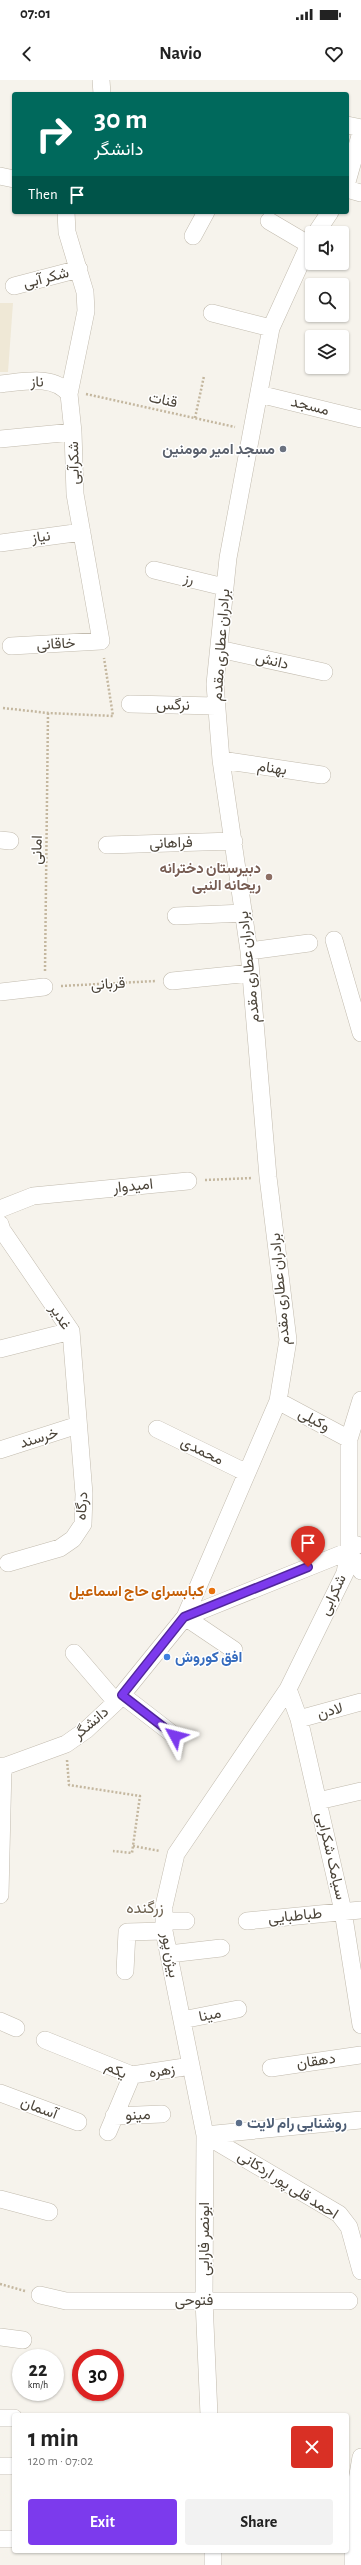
<!DOCTYPE html>
<html lang="en">
<head>
<meta charset="utf-8">
<style>
	body { margin:0; font-family:"Alegreya Sans",Vazirmatn,sans-serif; background:#f2f2f2; color:#222; height:100vh; display:flex; flex-direction:column; font-size:15px; white-space:nowrap }
	* { box-sizing:border-box; margin:0 }
	p { font-size:13px; color:#767676 }
	.icon { flex:none; width:22px; height:22px; fill:none; stroke:currentColor; stroke-width:2; stroke-linecap:round; stroke-linejoin:round }
	.map { position:relative; flex:1; overflow:hidden }
	.panel { position:absolute; left:12px; top:2333px; width:337px; height:140px; display:flex; flex-direction:column; background:#fff; border-radius:4px; box-shadow:0 1px 3px #0004 }
	.panel>* { flex:none }
	.top-card { position:absolute; left:12px; top:12px; width:337px; height:122px; border-radius:4px; box-shadow:0 1px 3px #0004; background:#00695c; color:#fff; overflow:hidden }
	.buttons { position:absolute; left:305px; top:146px; display:grid; gap:8px }
	.buttons a { display:grid; place-items:center; width:44px; height:44px; border-radius:4px; background:#fff; box-shadow:0 1px 3px #0004; font-size:20px }
	.speed { position:absolute; left:12px; top:2269px; display:flex; gap:8px; font-size:20px; font-weight:700; text-align:center }
	.speed>* { display:grid; place-content:center; width:52px; height:52px; border-radius:50%; background:#fff; box-shadow:0 1px 3px #0004; line-height:1 }
	.speed small { font-size:10px; font-weight:400 }
	.speed .limit { border:6px solid #d22; background:#fff; color:#111 }
	.pin { position:absolute; display:grid; place-items:center; width:34px; height:34px; color:#fff; margin:-41px -17px; border-radius:50% 50% 50% 0; rotate:-45deg; box-shadow:0 0 4px #0007 }
	.pin .icon { rotate:45deg }
	.me { position:absolute; width:44px; margin:-22px; rotate:308deg; stroke-linejoin:round; filter:drop-shadow(0 0 3px #0008) }
	.turn { display:flex; align-items:center; gap:14px; height:84px; padding:0 16px; font-size:18px }
	.turn .icon { width:52px; height:52px; stroke-width:2.5 }
	.turn b { display:block; font-size:28px; line-height:34px }
	.then { display:flex; align-items:center; height:38px; padding:0 16px; background:#0003; gap:8px; font-size:15px }
	.round { display:grid; place-items:center; flex:none; width:42px; height:42px; border-radius:4px; background:#f2f2f2 }
	.overview { display:flex; align-items:center; justify-content:space-between; height:68px; padding:0 16px }
	h1 { font-size:24px; font-weight:700; line-height:30px }
	.cta { display:flex; gap:8px; margin-top:auto; padding:8px 16px }
	.cta a { flex:1; height:46px; border-radius:4px; background:#7c3aed; color:#fff; font-size:16px; font-weight:700; line-height:46px; text-align:center }
	.cta a+a { background:#f2f2f2; color:#222 }
	.status { display:flex; justify-content:space-between; align-items:center; height:28px; padding:0 20px; background:#fff; direction:ltr }
	.status svg { height:11px; fill:currentColor }
	header { display:flex; justify-content:space-between; align-items:center; height:52px; padding:0 16px; background:#fff; font-size:18px; font-weight:700 }
	.map>svg:first-child { display:block }
	.education { fill:#efe8d6 }
	.lines { fill:none; stroke-linecap:round; stroke-linejoin:round }
	.minor-casing { stroke:#c2bbae; stroke-width:18 }
	.path { stroke:#c4b79f; stroke-width:2.5; stroke-dasharray:2 2; stroke-linecap:butt }
	.minor { stroke:#fff; stroke-width:17 }
	.route-casing { stroke:#51269a; stroke-width:10 }
	.route { stroke:#7c3aed; stroke-width:7 }
	.worship-dot { fill:#6b7280; stroke:#fff; stroke-width:1.5 }
	.education-dot { fill:#8d6e63; stroke:#fff; stroke-width:1.5 }
	.food-dot { fill:#e8710a; stroke:#fff; stroke-width:1.5 }
	.shop-dot { fill:#3f7fe0; stroke:#fff; stroke-width:1.5 }
	.service-dot { fill:#5c6f8a; stroke:#fff; stroke-width:1.5 }
	.labels { text-anchor:middle; dominant-baseline:central; stroke-width:3; stroke-linejoin:round; paint-order:stroke }
	.street-label { font-size:15px; fill:#4b4439; stroke:#fff }
	.worship-label { font-size:15px; font-weight:bold; fill:#5b616d; stroke:#fff; text-anchor:end }
	.education-label { font-size:15px; font-weight:bold; fill:#785e54; stroke:#fff; text-anchor:end }
	.food-label { font-size:15px; font-weight:bold; fill:#c56008; stroke:#fff; text-anchor:end }
	.shop-label { font-size:15px; font-weight:bold; fill:#366cbe; stroke:#fff; text-anchor:start }
	.service-label { font-size:15px; font-weight:bold; fill:#4e5e75; stroke:#fff; text-anchor:start }
	.neighbourhood-label { font-size:16px; fill:#6e6250; stroke:#fff }
</style>
</head>
<body>
<div class="status"><b>07:01</b><svg viewBox="0 0 49 12"><path d="M0 12V9h3v3zM5 12V6h3v6zM10 12V3h3v9zM15 12V0h3v12zM26 1h20v11H26zM47 4h2v5h-2z"/></svg></div>
<header><svg class="icon" aria-label="back" viewBox="0 0 24 24"><path d="M15 5l-7 7 7 7"/></svg>Navio<svg class="icon" aria-label="heart" viewBox="0 0 24 24"><path d="M12 20l-8-8c-3-5 5-10 8-4 3-6 11-1 8 4z"/></svg></header>
<div class="map">
<svg width="361" height="2485" viewBox="0 0 361 2485">
	<rect width="100%" height="100%" fill="#f6f3ec"/>
	<path class="education" d="M 0,223 L 13,223 L 8,292 L 0,292 Z"/>
	<g class="lines">
		<defs>
			<path id="minor" d="M 101,0 L 102,14
				M 347,45 L 361,48
				M 0,96 L 14,99
				M 347,102 L 361,52
				M 347,109 L 361,113
				M 269,141 L 308,164
				M 316,153 L 330,132
				M 193,156 L 206,132
				M 14,206 L 79,189
				M 212,233 L 271,248
				M 0,304 C 23,302 53,294 69,314
				M 259,314 L 361,339
				M 0,359 L 73,352
				M 0,463 L 82,452
				M 154,490 L 224,507
				M 11,566 L 101,561 L 75,414 L 73,352 L 69,314 L 86,231 L 85,212 L 67,152 L 66,132
				M 219,569 L 324,592
				M 130,624 L 216,626
				M 221,680 L 322,695
				M 0,760 L 10,761
				M 107,765 L 234,761
				M 176,836 L 244,833
				M 334,860 L 361,953
				M 249,871 L 309,863
				M 172,901 L 251,893
				M 0,912 L 44,907
				M 0,1129 L 33,1116 L 188,1101
				M 0,1144 L 2,1150 L 71,1251 L 84,1414 L 83,1444 L 73,1459 L 60,1468 L 8,1483
				M 0,1269 L 71,1251
				M 278,1321 L 349,1359
				M 157,1349 L 247,1393
				M 0,1370 L 78,1345
				M 349,1471 L 361,1491
				M 185,1537 L 278,1321 L 288,1260 L 268,1097 L 249,871 L 221,680 L 215,604 L 228,478 L 271,248 L 312,158
				M 185,1537 L 234,1570
				M 74,1573 L 116,1622
				M 288,1609 L 299,1639 L 343,1831 L 361,1945
				M 122,1615 L 175,1656
				M 299,1639 L 361,1622
				M 0,1688 L 66,1664 L 86,1650 L 116,1622 L 185,1537 L 349,1471 L 357,1465
				M 318,1721 L 361,1711
				M 0,1815 L 3,1686
				M 164,1841 L 186,1841
				M 247,1841 L 361,1830
				M 169,1874 L 221,1868
				M 125,1891 L 127,1852 L 164,1851
				M 182,1940 L 238,1929
				M 0,1941 L 16,1948
				M 45,1960 L 132,1995
				M 271,1988 L 361,1975
				M 132,1995 L 191,1986
				M 0,2013 L 78,2042
				M 114,2036 L 162,2034
				M 108,2052 L 132,1995
				M 205,2055 L 339,2134 L 349,2147 L 361,2191
				M 205,2055 L 361,2040
				M 0,2119 L 49,2132
				M 40,2215 L 66,2221 L 349,2221
				M 0,2257 L 23,2260
				M 209,2335 L 204,2220 L 205,2055 L 164,1851 L 164,1826 L 176,1774 L 288,1609 L 345,1493 L 349,1471 L 349,1359 L 361,1320
				M 0,2338 L 14,2338
				M 0,2386 L 14,2386
				M 0,2459 L 12,2459
				M 213,2471 L 213,2485
				M 353,2485 L 353,2424 L 361,2377"/>
		</defs>
		<use href="#minor" class="minor-casing"/>
		<path class="path" d="M 86,314 L 235,347
			M 195,338 L 204,296
			M 3,628 L 48,633 L 113,636 L 104,578
			M 45,891 L 48,633
			M 61,906 L 156,901
			M 205,1100 L 252,1098
			M 67,1680 L 69,1705 L 140,1716 L 132,1773 L 113,1771
			M 133,1766 L 160,1771
			M 0,2204 L 25,2211"/>
		<use href="#minor" class="minor"/>
	</g>
	<g class="lines">
		<defs>
			<path id="route" d="M 175,1656 L 122,1615 L 184,1537 L 308,1487"/>
		</defs>
		<use href="#route" class="route-casing"/>
		<use href="#route" class="route"/>
	</g>
	<circle class="worship-dot" cx="283" cy="369" r="4"/>
	<circle class="education-dot" cx="269" cy="797" r="4"/>
	<circle class="food-dot" cx="212" cy="1511" r="4"/>
	<circle class="shop-dot" cx="167" cy="1577" r="4"/>
	<circle class="service-dot" cx="239" cy="2043" r="4"/>
	<g class="labels">
		<g class="street-label">
			<text transform="translate(46 198) rotate(-14)">شکر آبی</text>
			<text transform="translate(37 302) rotate(-1)">ناز</text>
			<text transform="translate(163 320) rotate(12)">قنات</text>
			<text transform="translate(310 326) rotate(14)">مسجد</text>
			<text transform="translate(74 383) rotate(-91)">شکرآبی</text>
			<text transform="translate(41 457) rotate(-8)">نیاز</text>
			<text transform="translate(189 499) rotate(14)">رز</text>
			<text transform="translate(56 564) rotate(-3)">خاقانی</text>
			<text transform="translate(221 565) rotate(-86)">برادران عطاری مقدم</text>
			<text transform="translate(272 581) rotate(13)">دانش</text>
			<text transform="translate(173 625) rotate(1)">نرگس</text>
			<text transform="translate(272 688) rotate(8)">بهنام</text>
			<text transform="translate(171 763) rotate(-2)">فراهانی</text>
			<text transform="translate(37 770) rotate(-89)">امانی</text>
			<text transform="translate(249 887) rotate(-96)">برادران عطاری مقدم</text>
			<text transform="translate(108 904) rotate(-3)">قربانی</text>
			<text transform="translate(133 1106) rotate(-6)">امیدوار</text>
			<text transform="translate(280 1209) rotate(-95)">برادران عطاری مقدم</text>
			<text transform="translate(60 1237) rotate(58)">غدیر</text>
			<text transform="translate(314 1340) rotate(28)">وکیلی</text>
			<text transform="translate(39 1358) rotate(-17)">خرسند</text>
			<text transform="translate(202 1371) rotate(26)">محمدی</text>
			<text transform="translate(82 1426) rotate(-86)">درگاه</text>
			<text transform="translate(333 1515) rotate(-65)">شکرابی</text>
			<text transform="translate(330 1631) rotate(-15)">لادن</text>
			<text transform="translate(91 1643) rotate(-40)">دانشگر</text>
			<text transform="translate(331 1776) rotate(77)">سیامک شکرابی</text>
			<text transform="translate(295 1836) rotate(-6)">طباطبایی</text>
			<text transform="translate(170 1875) rotate(80)">بیژن پور</text>
			<text transform="translate(210 1935) rotate(-11)">مینا</text>
			<text transform="translate(316 1981) rotate(-8)">دهقان</text>
			<text transform="translate(116 1990) rotate(26)">یکم</text>
			<text transform="translate(162 1991) rotate(-9)">زهره</text>
			<text transform="translate(39 2028) rotate(21)">آسمان</text>
			<text transform="translate(138 2035) rotate(-2)">مینو</text>
			<text transform="translate(288 2105) rotate(32)">احمد قلی پور اردکانی</text>
			<text transform="translate(204 2159) rotate(-90)">ابونصر فارابی</text>
			<text x="194" y="2220">فتوحی</text>
		</g>
		<g class="worship-label">
			<text x="275" y="369">مسجد امیر مومنین</text>
		</g>
		<g class="education-label">
			<text x="261" y="788">دبیرستان دخترانه<tspan x="261" dy="17">ریحانه النبی</tspan></text>
		</g>
		<g class="food-label">
			<text x="204" y="1511">کبابسرای حاج اسماعیل</text>
		</g>
		<g class="shop-label">
			<text x="175" y="1577">افق کوروش</text>
		</g>
		<g class="service-label">
			<text x="247" y="2043">روشنایی رام لایت</text>
		</g>
		<g class="neighbourhood-label">
			<text x="145" y="1828">زرگنده</text>
		</g>
	</g>
</svg>
<div class="buttons">
<a><svg class="icon" aria-label="sound" viewBox="0 0 24 24"><path d="M4 9h4l5-4v14l-5-4H4zM17 9q2 3 0 6"/></svg></a>
<a><svg class="icon" aria-label="search" viewBox="0 0 24 24"><circle cx="10" cy="10" r="6"/><path d="M15 15l6 6"/></svg></a>
<a><svg class="icon" aria-label="layers" viewBox="0 0 24 24"><path d="M12 4l9 5-9 5-9-5zM3 14l9 5 9-5"/></svg></a>
</div>
<div class="speed"><div>22<small>km/h</small></div><div class="limit">30</div></div>
<div class="pin" style="left:308px;top:1487px;background:#d93025"><svg class="icon" aria-label="arrive" viewBox="0 0 24 24"><path d="M6 21V4h12l-3 4 3 4H6"/></svg></div>
<svg class="me" style="left:175px;top:1656px" viewBox="-20 -20 40 40"><path d="M0-17L14 15 0 8-14 15z" fill="#7c3aed" stroke="#fff" stroke-width="4"/></svg>
<div class="top-card">
<div class="turn"><svg class="icon" aria-label="right" viewBox="0 0 24 24"><path d="M7 20v-9h11M14 6l5 5-5 5"/></svg><div><b>30 m</b>دانشگر</div></div>
<div class="then">Then<svg class="icon" aria-label="arrive" viewBox="0 0 24 24"><path d="M6 21V4h12l-3 4 3 4H6"/></svg></div>
</div>
<section class="panel">
<div class="overview"><div><h1>1 min</h1><p>120 m · 07:02</p></div><a class="round" style="background:#d93025;color:#fff"><svg class="icon" aria-label="close" viewBox="0 0 24 24"><path d="M6 6l12 12M18 6L6 18"/></svg></a></div>
<div class="cta"><a>Exit</a><a>Share</a></div>
</section>
</div>
</body>
</html>
